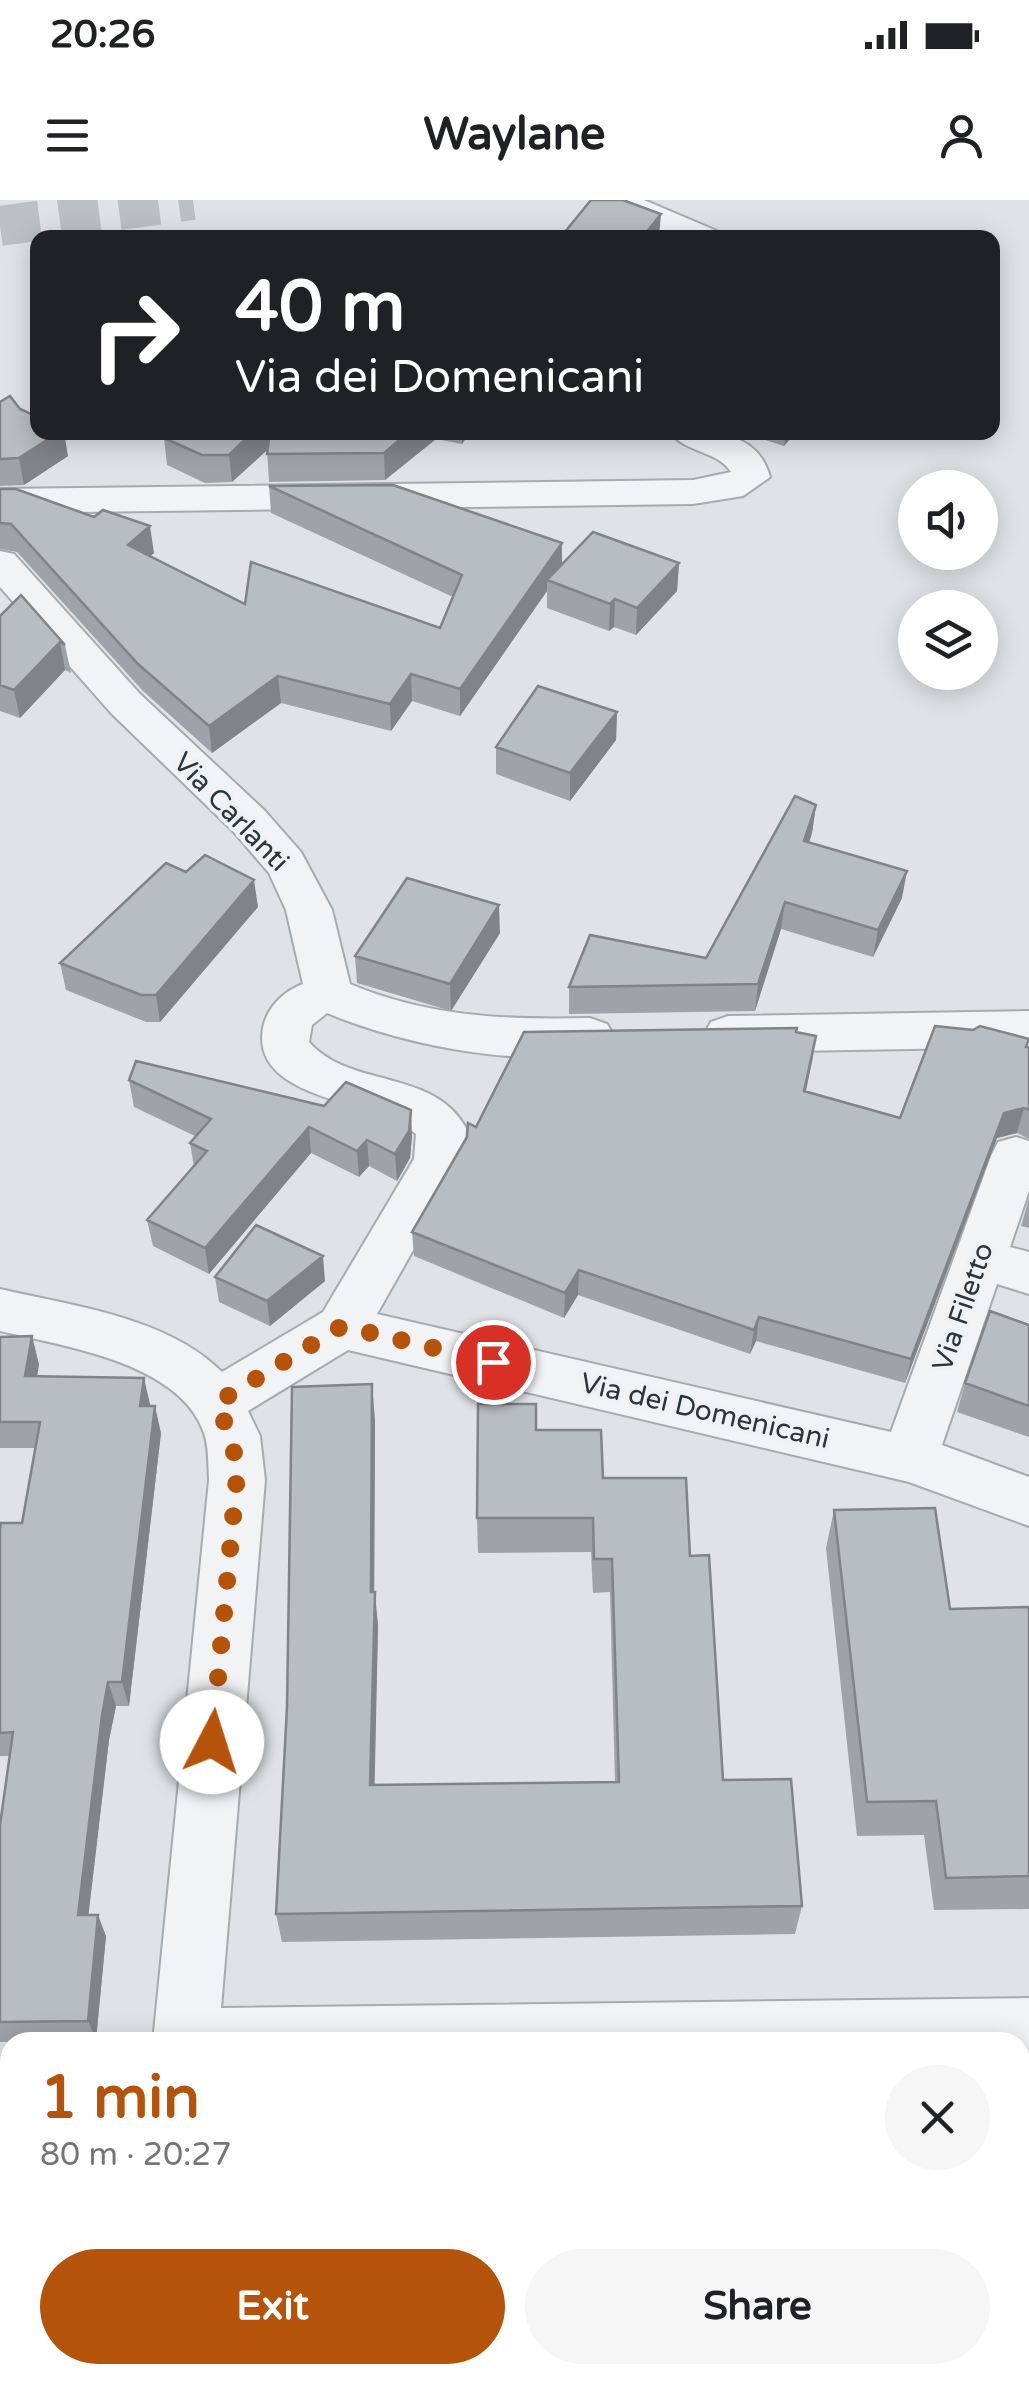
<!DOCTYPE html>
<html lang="en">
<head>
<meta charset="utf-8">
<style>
	body { margin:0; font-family:"Varela Round",sans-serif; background:#f6f6f6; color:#202124; height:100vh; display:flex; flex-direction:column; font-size:38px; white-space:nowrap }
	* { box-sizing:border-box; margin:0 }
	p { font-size:32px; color:#757577 }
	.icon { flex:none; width:55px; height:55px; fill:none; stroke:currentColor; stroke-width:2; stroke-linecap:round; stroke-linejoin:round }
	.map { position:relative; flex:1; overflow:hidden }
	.side { position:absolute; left:0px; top:1832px; width:1030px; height:352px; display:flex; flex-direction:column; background:#fff; border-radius:30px 30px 0 0; box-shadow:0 5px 25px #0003 }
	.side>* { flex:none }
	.top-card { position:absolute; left:30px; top:30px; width:970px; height:210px; border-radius:20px; box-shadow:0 5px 25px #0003; background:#202124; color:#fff; overflow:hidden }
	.buttons { position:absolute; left:898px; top:270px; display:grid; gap:20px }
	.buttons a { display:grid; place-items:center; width:100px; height:100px; border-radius:50%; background:#fff; box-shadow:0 5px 25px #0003; font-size:50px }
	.pin { position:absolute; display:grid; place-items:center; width:85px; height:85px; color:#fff; margin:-42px; border:5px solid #fff; border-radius:50%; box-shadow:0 2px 10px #0007 }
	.me { position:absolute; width:110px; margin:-55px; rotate:5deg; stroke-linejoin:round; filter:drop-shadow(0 0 8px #0008) }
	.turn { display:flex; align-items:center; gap:35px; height:210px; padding:0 40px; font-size:45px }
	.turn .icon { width:130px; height:130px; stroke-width:2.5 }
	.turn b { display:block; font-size:70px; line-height:85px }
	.round { display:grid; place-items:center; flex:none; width:105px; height:105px; border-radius:52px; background:#f6f6f6 }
	.summary { display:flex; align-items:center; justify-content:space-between; height:170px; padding:0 40px }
	h1 { font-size:60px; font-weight:700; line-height:75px; color:#b45309 }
	.primary-button { display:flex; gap:20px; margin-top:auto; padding:20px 40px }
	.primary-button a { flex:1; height:115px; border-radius:60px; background:#b45309; color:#fff; font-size:40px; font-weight:700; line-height:115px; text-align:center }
	.primary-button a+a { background:#f6f6f6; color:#202124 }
	.status { display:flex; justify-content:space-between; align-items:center; height:70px; padding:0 50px; background:#fff; direction:ltr }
	.status svg { height:28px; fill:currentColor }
	header { display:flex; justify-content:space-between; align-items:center; height:130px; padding:0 40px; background:#fff; font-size:45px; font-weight:700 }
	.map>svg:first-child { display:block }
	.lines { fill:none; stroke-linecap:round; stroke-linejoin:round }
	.trunk-tunnel { stroke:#bbc0c5; stroke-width:40; stroke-dasharray:40 20; stroke-linecap:butt }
	.minor-casing { stroke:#a5abb1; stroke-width:4 }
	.minor { fill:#f1f3f5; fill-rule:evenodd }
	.wall { fill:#9da3a8 }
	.shaded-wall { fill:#7f8488 }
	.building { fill:#b6bdc3; stroke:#7f8488; stroke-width:2.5 }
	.route { stroke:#b45309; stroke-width:18; stroke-dasharray:0 32.4 }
	.labels { text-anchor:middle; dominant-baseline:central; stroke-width:8; stroke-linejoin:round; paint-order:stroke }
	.street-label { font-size:28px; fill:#29343d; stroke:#eef2f5 }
</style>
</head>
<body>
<div class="status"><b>20:26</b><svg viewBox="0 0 49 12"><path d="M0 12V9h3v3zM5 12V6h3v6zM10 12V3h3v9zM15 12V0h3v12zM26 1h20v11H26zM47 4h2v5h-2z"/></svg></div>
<header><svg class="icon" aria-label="menu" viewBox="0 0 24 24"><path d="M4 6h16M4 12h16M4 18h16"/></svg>Waylane<svg class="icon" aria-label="person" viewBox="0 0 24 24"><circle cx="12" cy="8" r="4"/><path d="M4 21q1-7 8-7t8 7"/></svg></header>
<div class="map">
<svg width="1029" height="2183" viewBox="0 0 1029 2183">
	<rect width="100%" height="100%" fill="#dfe3e7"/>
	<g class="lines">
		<path class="trunk-tunnel" d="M 0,26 L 193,0"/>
		<defs>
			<path id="minor" d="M 598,0 L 644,0 L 717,31 L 722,38 L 675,38 L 603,7 Z
				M 670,232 C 710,232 757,229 770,277 L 743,296 L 693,304 L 0,313 L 0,289 L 693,280 L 731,272 C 717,250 685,253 670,232 Z
				M 0,351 L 14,354 L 140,494 L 264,610 L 301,652 L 332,710 L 350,784 C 429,817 506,820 590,818 L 607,824 L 614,836 L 607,848 C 529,872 401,844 327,813 L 312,825 L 309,842 C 350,889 433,868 466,928 L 464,960 L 377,1114 L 891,1232 L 991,956 L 998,942 L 1016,937 L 1029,941 L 1029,991 L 1010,1047 L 1029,1052 L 1029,1094 L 997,1084 L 942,1245 L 1029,1277 L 1029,1326 L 909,1282 L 348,1150 L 248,1211 L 260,1236 L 265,1280 L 221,1808 L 1029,1798 L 1029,1862 L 1020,1862 L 1020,1842 L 153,1842 L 209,1280 C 208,1265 209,1247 204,1233 C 180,1162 62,1146 0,1131 L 0,1089 C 73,1106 167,1117 222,1172 L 323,1112 L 414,959 L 416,934 C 376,899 250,901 263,828 C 267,807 284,791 303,784 L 286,710 L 269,673 L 233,631 L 111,513 L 0,387 Z
				M 1029,811 L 1029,847 L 728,852 L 711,846 L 704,834 L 711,822 L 728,816 Z
				M 0,1921 L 10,1921 L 10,1989 L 0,1989 Z
				M 120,2175 L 192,2175 L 191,2183 L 119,2183 Z"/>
		</defs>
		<use href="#minor" class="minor-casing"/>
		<use href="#minor" class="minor"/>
	</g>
	<path class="wall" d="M 0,202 L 20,209 L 68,256 L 24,285 L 0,286 Z
		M 171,232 L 470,232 L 462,244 L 436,239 L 385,280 L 269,282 L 267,250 L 232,282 L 205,283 L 167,265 L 164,238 Z
		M 740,232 L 796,232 L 784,246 Z
		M 269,286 L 562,365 L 679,363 L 677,391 L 636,435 L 614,427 L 609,431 L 547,408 L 547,391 L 460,516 L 412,501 L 391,531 L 281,503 L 212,553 L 143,491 L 17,352 L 0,349 L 0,289 L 154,353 L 150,356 L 245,404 L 440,428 L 453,397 L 271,313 Z
		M 0,416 L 65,445 L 71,473 L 65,470 L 20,518 L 0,511 Z
		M 617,512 L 616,540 L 570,601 L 496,574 L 496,547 Z
		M 816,605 L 812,633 L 809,642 L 902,698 L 873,757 L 781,729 L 755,811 L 569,814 L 569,787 L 706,758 Z
		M 258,707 L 160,822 L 146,822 L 66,790 L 60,763 Z
		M 500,733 L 451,811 L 357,783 L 355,756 Z
		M 796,833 L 816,836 L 806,892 L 900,918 L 1027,847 L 1029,847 L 1029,939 L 1017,933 L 997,938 L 905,1183 L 756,1141 L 750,1154 L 578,1095 L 564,1118 L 414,1056 L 412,1032 L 476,927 Z
		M 129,880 L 412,936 L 410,958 L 397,981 L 369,966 L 359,977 L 311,953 L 209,1074 L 153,1046 L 147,1020 L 194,967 L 190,943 L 195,936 L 134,907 Z
		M 1029,998 L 1029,1028 L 1021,1026 Z
		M 215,1077 L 325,1081 L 270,1126 L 219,1102 Z
		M 1029,1125 L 1029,1237 L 957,1212 L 965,1183 Z
		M 0,1137 L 39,1164 L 37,1176 L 150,1204 L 161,1233 L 129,1506 L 116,1506 L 109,1540 L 88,1715 L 106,1736 L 96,1840 L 0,1842 L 0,1625 L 10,1556 L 0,1556 L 0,1329 L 22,1323 L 35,1248 L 0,1248 Z
		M 375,1220 L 374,1392 L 378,1426 L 374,1585 L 615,1582 L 610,1392 L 593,1393 L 591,1352 L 478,1353 L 477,1318 L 536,1230 L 603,1278 L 690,1356 L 723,1580 L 802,1706 L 795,1734 L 282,1742 L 276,1714 Z
		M 834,1310 L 950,1409 L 1029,1407 L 1029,1709 L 934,1710 L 924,1635 L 857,1636 L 826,1348 Z
		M 682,2175 L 802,2175 L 803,2183 L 682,2183 Z
		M 951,2175 L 1020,2175 L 1029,2183 L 952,2183 Z"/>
	<path class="shaded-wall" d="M 661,14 L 659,38 L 642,38 Z
		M 59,232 L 64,232 L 68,256 L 24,285 L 19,258 Z
		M 253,232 L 274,232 L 275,243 L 232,282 L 229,255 Z
		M 409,232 L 436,232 L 436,239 L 385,280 L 384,253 Z
		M 462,232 L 470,232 L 462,244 Z
		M 786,232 L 796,232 L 784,246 Z
		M 150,326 L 154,353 L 132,372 L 128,345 Z
		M 562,343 L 562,370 L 547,380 L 547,391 L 460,516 L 460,489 Z
		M 679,363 L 677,391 L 636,435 L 637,408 Z
		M 615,399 L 614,427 L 609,431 L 610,404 Z
		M 60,442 L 65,470 L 20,518 L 14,490 Z
		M 411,474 L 412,501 L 391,531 L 390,504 Z
		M 278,476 L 281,503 L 212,553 L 209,526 Z
		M 617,512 L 616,540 L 570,601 L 570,573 Z
		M 816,605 L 812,633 L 801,668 L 804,641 Z
		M 907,671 L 902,698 L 873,757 L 878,730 Z
		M 254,680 L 258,707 L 160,822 L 156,795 Z
		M 785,702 L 781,729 L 755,811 L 758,784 Z
		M 499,705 L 500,733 L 451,811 L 450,784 Z
		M 816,836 L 812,862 L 800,917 L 804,891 Z
		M 1024,908 L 1017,933 L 997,938 L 905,1183 L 911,1159 L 1004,913 Z
		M 411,910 L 412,936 L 410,958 L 397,981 L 395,954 Z
		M 309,927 L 311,953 L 209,1074 L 205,1048 Z
		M 367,940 L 369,966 L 359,977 L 357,951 Z
		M 323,1056 L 325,1081 L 270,1126 L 267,1101 Z
		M 579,1070 L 578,1095 L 564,1118 L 565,1093 Z
		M 759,1117 L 756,1141 L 750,1154 L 754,1130 Z
		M 32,1136 L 39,1164 L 33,1203 L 25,1176 Z
		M 144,1178 L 150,1204 L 147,1232 L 140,1206 Z
		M 372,1184 L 375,1220 L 374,1423 L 375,1392 L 378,1426 L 374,1615 L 370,1585 Z
		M 155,1206 L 161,1233 L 129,1506 L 122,1482 Z
		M 108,1482 L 116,1506 L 109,1540 L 86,1736 L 78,1715 L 102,1516 Z
		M 98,1715 L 106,1736 L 96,1840 L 88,1821 Z"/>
	<path class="building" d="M 591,0 L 623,0 L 661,14 L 642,38 L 560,38 Z
		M 10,196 L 20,209 L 38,217 L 38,232 L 59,232 L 19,258 L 0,259 L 0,202 Z
		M 171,232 L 253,232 L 229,255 L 202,255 L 164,238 Z
		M 270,232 L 409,232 L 384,253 L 267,254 Z
		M 393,285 L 562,343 L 460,489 L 411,474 L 390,504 L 278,476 L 209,526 L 138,464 L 11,324 L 0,323 L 0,289 L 16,289 L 94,317 L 103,310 L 150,326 L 128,345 L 245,404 L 251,362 L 440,428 L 462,375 L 269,286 Z
		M 593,332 L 679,363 L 637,408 L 615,399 L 610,404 L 547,380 Z
		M 21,395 L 65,445 L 60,442 L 14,490 L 0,485 L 0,416 Z
		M 538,486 L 617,512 L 570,573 L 496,547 Z
		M 795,596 L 816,605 L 804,641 L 907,671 L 878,730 L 785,702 L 758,784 L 569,787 L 590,735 L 706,758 Z
		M 205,655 L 254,680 L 156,795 L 141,795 L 60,763 L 166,663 L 186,672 Z
		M 407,678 L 499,705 L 450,784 L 355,756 Z
		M 935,826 L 973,830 L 980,826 L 1029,839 L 1026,847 L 1029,847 L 1029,910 L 1024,908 L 1004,913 L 911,1159 L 759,1117 L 754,1130 L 579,1070 L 565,1093 L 412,1032 L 467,937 L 468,923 L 476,927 L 524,832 L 797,828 L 796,832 L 816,836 L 804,891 L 900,918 Z
		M 136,861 L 324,906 L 346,882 L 411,910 L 409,931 L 395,954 L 367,940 L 357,951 L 309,927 L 205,1048 L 147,1020 L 207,951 L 190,943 L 211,919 L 129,880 Z
		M 256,1025 L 323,1056 L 267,1101 L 215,1077 Z
		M 990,1111 L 1029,1125 L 1029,1206 L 965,1183 Z
		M 32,1136 L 25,1176 L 144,1178 L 140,1206 L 155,1206 L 122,1482 L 108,1482 L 102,1516 L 78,1715 L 98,1715 L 88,1821 L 0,1822 L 0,1625 L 13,1532 L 0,1533 L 0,1329 L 1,1323 L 22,1323 L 40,1222 L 0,1222 L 0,1137 Z
		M 372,1184 L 371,1392 L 375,1392 L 370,1585 L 619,1582 L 612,1359 L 594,1359 L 593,1318 L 477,1318 L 478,1204 L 536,1204 L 536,1230 L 601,1230 L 603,1278 L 686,1278 L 690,1356 L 709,1355 L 723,1580 L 791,1579 L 802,1706 L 276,1714 L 287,1507 L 292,1187 Z
		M 935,1308 L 950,1409 L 1029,1407 L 1029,1676 L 946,1678 L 936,1601 L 867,1602 L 834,1310 Z
		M 1020,1884 L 1029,1884 L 1029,2183 L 969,2183 L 968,2175 L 1020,2175 Z
		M 297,2175 L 430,2175 L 430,2183 L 297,2183 Z
		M 688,2175 L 802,2175 L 803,2183 L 688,2183 Z"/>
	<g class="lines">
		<path class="route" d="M 212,1542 L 238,1265 L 218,1202 L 342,1126 L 493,1162"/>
	</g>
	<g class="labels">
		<g class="street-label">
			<text transform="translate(231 612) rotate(46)">Via Carlanti</text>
			<text transform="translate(963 1107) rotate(-71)">Via Filetto</text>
			<text transform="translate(705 1211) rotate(13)">Via dei Domenicani</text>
		</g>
	</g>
</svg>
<div class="buttons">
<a><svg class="icon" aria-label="sound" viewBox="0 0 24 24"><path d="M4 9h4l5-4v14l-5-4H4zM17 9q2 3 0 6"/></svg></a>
<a><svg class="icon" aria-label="layers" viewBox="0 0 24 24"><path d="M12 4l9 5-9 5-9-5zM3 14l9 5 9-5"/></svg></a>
</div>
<div class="pin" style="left:493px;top:1162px;background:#d93025"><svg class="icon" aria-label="arrive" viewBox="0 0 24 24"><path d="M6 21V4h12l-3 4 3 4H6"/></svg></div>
<svg class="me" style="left:212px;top:1542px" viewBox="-20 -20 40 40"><circle r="19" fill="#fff"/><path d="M0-13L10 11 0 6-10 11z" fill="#b45309"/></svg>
<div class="top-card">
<div class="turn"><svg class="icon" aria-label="right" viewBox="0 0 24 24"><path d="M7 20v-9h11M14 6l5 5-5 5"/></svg><div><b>40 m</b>Via dei Domenicani</div></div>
</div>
<section class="side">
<div class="summary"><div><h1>1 min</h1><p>80 m · 20:27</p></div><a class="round"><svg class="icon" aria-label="close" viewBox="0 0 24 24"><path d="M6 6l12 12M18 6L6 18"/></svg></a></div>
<div class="primary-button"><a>Exit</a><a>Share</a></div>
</section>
</div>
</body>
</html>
